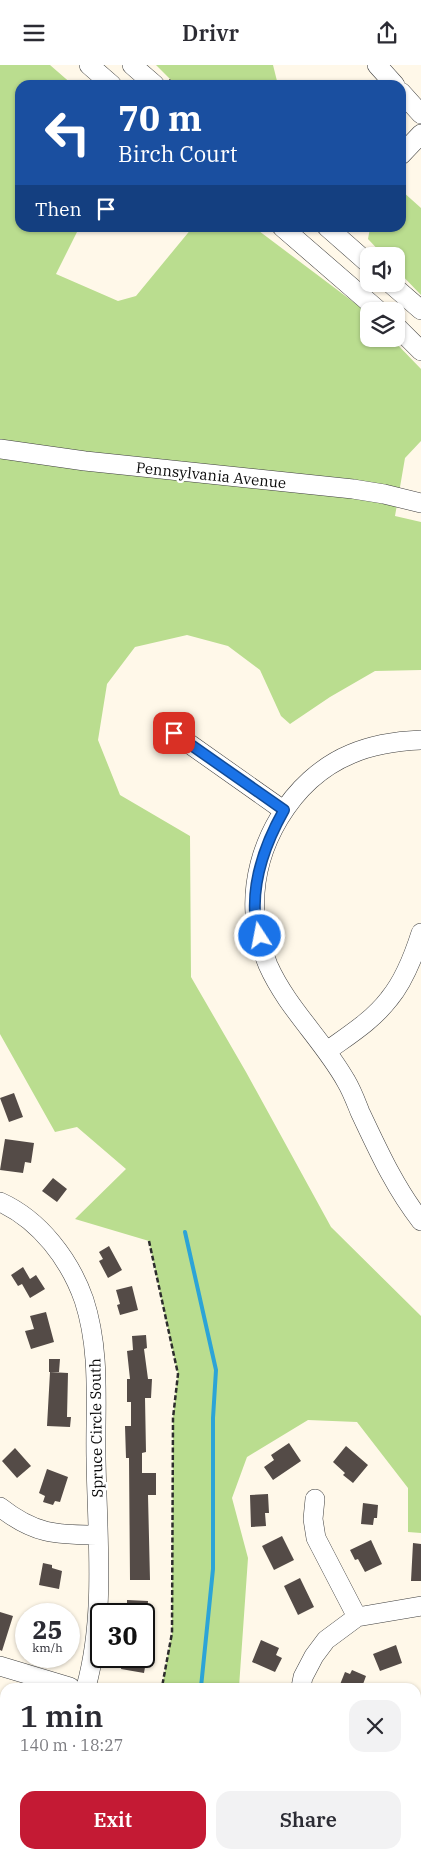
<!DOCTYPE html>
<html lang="en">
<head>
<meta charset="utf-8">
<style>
	body { margin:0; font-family:"IBM Plex Serif",serif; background:#f2f2f3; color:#2b2b33; height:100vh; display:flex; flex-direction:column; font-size:19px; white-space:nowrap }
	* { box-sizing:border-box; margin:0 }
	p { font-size:16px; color:#7c7c81 }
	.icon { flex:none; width:28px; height:28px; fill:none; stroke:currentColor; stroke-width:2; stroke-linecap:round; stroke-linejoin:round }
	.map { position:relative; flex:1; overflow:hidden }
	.details { position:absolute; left:0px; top:1618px; width:421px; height:176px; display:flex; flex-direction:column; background:#fff; border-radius:15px 15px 0 0; box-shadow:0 1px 4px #0004 }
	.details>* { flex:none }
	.guide { position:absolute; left:15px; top:15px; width:391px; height:152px; border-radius:15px; box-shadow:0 1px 4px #0004; background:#1a4fa0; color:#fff; overflow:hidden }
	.fabs { position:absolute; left:360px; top:182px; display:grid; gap:10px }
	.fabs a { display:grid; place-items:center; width:45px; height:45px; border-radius:10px; background:#fff; box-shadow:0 1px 4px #0004; font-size:25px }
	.speed { position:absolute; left:15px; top:1538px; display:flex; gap:10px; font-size:25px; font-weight:700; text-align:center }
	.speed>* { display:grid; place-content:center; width:65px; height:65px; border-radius:50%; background:#fff; box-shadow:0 1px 4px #0004; line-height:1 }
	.speed small { font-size:12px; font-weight:400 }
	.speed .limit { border:2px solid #111; border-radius:8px; background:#fff; color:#111 }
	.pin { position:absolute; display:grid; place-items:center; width:42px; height:42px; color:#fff; margin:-21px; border-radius:10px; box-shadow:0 2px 8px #0006 }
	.me { position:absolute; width:55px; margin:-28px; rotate:349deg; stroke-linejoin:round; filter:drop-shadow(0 0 4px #0008) }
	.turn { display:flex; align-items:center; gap:18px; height:105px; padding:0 20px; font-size:22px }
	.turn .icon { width:65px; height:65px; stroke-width:2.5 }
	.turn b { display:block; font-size:35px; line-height:42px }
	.then { display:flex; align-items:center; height:48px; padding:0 20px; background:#0003; gap:10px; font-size:19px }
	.round { display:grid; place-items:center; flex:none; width:52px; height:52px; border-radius:15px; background:#f2f2f3 }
	.summary { display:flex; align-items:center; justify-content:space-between; height:85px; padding:0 20px }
	h1 { font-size:30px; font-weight:600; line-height:38px }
	.button { display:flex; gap:10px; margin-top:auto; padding:10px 20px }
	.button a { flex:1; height:58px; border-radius:15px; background:#c41a34; color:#fff; font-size:20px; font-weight:600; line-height:58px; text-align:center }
	.button a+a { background:#f2f2f3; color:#2b2b33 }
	header { display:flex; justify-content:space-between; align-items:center; height:65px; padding:0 20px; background:#fff; font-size:22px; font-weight:600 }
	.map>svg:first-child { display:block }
	.forest { fill:#badd8f }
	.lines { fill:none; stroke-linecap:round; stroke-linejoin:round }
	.stream { stroke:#2ca4d7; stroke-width:4 }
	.building { fill:#544b47 }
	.minor-casing { stroke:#3e3e3e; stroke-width:20 }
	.path { stroke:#2d2d2d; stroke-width:2.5; stroke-dasharray:5 2.5; stroke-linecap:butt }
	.minor { stroke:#fff; stroke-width:19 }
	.route-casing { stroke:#114b97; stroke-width:12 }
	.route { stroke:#1a73e8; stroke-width:9 }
	.labels { text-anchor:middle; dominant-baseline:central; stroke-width:5; stroke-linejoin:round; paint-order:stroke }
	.street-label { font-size:15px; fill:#0b0b0b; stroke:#fff }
</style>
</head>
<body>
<header><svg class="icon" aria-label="menu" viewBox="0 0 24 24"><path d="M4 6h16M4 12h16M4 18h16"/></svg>Drivr<svg class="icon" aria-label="share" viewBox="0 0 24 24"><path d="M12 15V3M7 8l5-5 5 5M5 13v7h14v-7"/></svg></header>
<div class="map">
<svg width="421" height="1793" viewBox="0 0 421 1793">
	<rect width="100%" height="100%" fill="#fff8e9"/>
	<path class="forest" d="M 0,0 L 50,0 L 73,20 L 20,20 L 20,162 L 79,163 L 56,209 L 118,236 L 136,231 L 192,163 L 255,163 L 364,245 L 369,250 L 369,274 L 392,274 L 421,304 L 421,376 L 405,393 L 395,451 L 421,457 L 421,605 L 375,606 L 330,632 L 290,659 L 281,651 L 260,605 L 228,581 L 187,570 L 135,582 L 107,619 L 98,675 L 120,730 L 190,771 L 191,912 L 246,1007 L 331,1162 L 421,1251 L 421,1468 L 408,1467 L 408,1423 L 357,1357 L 308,1355 L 247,1392 L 232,1433 L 248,1493 L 239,1622 L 162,1622 L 172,1568 L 173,1353 L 178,1309 L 149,1176 L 75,1154 L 126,1104 L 77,1062 L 55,1067 L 0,969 Z
		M 156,0 L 273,0 L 278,20 L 176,20 Z
		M 402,126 L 421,143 L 421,230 L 396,204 L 396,191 L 384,191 L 368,174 L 370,163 L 401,162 Z
		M 131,1789 L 212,1789 L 211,1793 L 130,1793 Z"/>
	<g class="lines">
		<path class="stream" d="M 185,1167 L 216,1305 L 213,1353 L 213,1504 L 201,1622
			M 177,1793 L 178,1789"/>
	</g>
	<path class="building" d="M 14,1028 L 23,1052 L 9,1057 L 0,1033 Z
		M 5,1074 L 34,1078 L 31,1098 L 25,1097 L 23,1108 L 0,1105 Z
		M 53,1113 L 67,1124 L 57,1137 L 42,1126 Z
		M 109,1181 L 122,1205 L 108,1213 L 99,1196 L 103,1194 L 99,1187 Z
		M 23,1202 L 30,1214 L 36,1210 L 45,1224 L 30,1233 L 22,1219 L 18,1221 L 11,1210 Z
		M 132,1221 L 138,1245 L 120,1250 L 117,1240 L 120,1239 L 116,1225 Z
		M 46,1247 L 54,1277 L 31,1284 L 25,1266 L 34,1264 L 30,1251 Z
		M 146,1270 L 147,1283 L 144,1284 L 148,1314 L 152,1314 L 151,1333 L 145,1333 L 146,1387 L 142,1388 L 142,1408 L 156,1408 L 156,1430 L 148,1430 L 150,1515 L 130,1515 L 129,1393 L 126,1393 L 125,1361 L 131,1361 L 131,1337 L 127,1337 L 127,1314 L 130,1314 L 127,1286 L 133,1285 L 132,1271 Z
		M 49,1294 L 60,1294 L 59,1307 L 49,1307 Z
		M 50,1307 L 68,1308 L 67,1352 L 71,1352 L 70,1362 L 47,1361 Z
		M 289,1378 L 301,1396 L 273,1415 L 264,1402 L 274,1395 L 271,1390 Z
		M 346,1381 L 368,1400 L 353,1418 L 343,1410 L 345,1408 L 333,1397 Z
		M 15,1383 L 31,1401 L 17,1413 L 2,1396 Z
		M 47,1404 L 68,1412 L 60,1437 L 55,1436 L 53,1440 L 43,1437 L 45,1431 L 39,1428 Z
		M 268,1429 L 269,1448 L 265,1448 L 266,1461 L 251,1462 L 250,1430 Z
		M 363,1438 L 378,1440 L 377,1453 L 374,1453 L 373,1460 L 361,1459 Z
		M 282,1471 L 294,1495 L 274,1505 L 262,1481 Z
		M 371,1475 L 382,1499 L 365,1507 L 358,1494 L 355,1495 L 350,1485 Z
		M 413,1478 L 421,1479 L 421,1516 L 411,1516 Z
		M 43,1498 L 52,1500 L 52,1503 L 62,1506 L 59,1524 L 39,1520 Z
		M 300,1513 L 314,1542 L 298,1550 L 284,1521 Z
		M 127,1535 L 148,1536 L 147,1549 L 127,1549 Z
		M 0,1547 L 13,1551 L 2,1586 L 0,1585 Z
		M 261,1575 L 279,1583 L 276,1590 L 282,1593 L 275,1607 L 252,1597 Z
		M 396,1580 L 402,1598 L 380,1606 L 373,1589 Z
		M 123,1591 L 147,1591 L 144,1608 L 121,1604 Z
		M 352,1605 L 366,1611 L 362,1622 L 339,1622 L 345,1607 L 350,1609 Z"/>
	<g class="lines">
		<defs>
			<path id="minor" d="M 89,0 L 112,20
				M 132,0 L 155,20
				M 377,0 L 395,20
				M 401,27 L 421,49
				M 401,90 L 421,69
				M 282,162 L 379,246
				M 327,162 L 369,199
				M 391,219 L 421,245
				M 396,261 L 421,286
				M 0,384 L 85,396 L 353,424 L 384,429 L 421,438
				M 174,668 L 283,745
				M 421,675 C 397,676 374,679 351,689 C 291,714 251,783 255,848 C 256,864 262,885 268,900 C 287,943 323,975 346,1016 C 352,1026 356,1037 360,1047 C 378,1085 395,1123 421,1156
				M 327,986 C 349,970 372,956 389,934 C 404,916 414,890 421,868
				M 0,1137 C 40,1155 70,1195 84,1235 C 101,1287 95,1340 96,1393 C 97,1467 106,1551 86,1622
				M 315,1434 L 313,1454 L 316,1473 L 357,1552
				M 0,1442 C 34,1469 56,1470 97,1470
				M 0,1601 L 70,1622
				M 301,1622 L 303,1612 L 314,1591 L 326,1575 L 357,1552 L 421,1541
				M 0,1749 L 5,1751
				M 36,1793 L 36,1789
				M 285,1793 L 287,1789"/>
		</defs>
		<use href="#minor" class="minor-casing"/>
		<path class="path" d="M 169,15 L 175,20
			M 149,1176 L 178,1309 L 173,1353 L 172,1568 L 162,1622
			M 129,1793 L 130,1789"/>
		<use href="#minor" class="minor"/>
	</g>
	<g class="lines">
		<defs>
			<path id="route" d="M 174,668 L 284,745 C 266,777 253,812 255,848 C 256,856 258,864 260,871"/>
		</defs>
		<use href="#route" class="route-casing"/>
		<use href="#route" class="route"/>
	</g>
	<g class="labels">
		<g class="street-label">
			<text transform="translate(211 410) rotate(6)">Pennsylvania Avenue</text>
			<text transform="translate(96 1363) rotate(-91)">Spruce Circle South</text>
		</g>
	</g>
</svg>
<div class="fabs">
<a><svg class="icon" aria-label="sound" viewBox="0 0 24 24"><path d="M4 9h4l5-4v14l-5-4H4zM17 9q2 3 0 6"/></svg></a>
<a><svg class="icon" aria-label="layers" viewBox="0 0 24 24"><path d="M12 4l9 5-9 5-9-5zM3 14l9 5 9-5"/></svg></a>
</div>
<div class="speed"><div>25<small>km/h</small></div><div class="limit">30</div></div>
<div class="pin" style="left:174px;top:668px;background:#d93025"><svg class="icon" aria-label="arrive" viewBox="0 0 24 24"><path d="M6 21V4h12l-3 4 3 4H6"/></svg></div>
<svg class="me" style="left:260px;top:871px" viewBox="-20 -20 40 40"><circle r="17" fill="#1a73e8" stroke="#fff" stroke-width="3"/><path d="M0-11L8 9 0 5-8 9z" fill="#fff"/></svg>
<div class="guide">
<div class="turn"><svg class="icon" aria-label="left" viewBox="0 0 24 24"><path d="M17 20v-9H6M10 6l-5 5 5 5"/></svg><div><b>70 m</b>Birch Court</div></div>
<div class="then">Then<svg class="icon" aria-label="arrive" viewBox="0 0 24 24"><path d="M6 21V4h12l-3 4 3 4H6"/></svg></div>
</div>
<section class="details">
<div class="summary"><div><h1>1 min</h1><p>140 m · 18:27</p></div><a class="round"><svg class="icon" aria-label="close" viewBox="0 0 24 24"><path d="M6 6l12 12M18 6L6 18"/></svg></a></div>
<div class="button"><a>Exit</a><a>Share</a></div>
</section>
</div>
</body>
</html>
